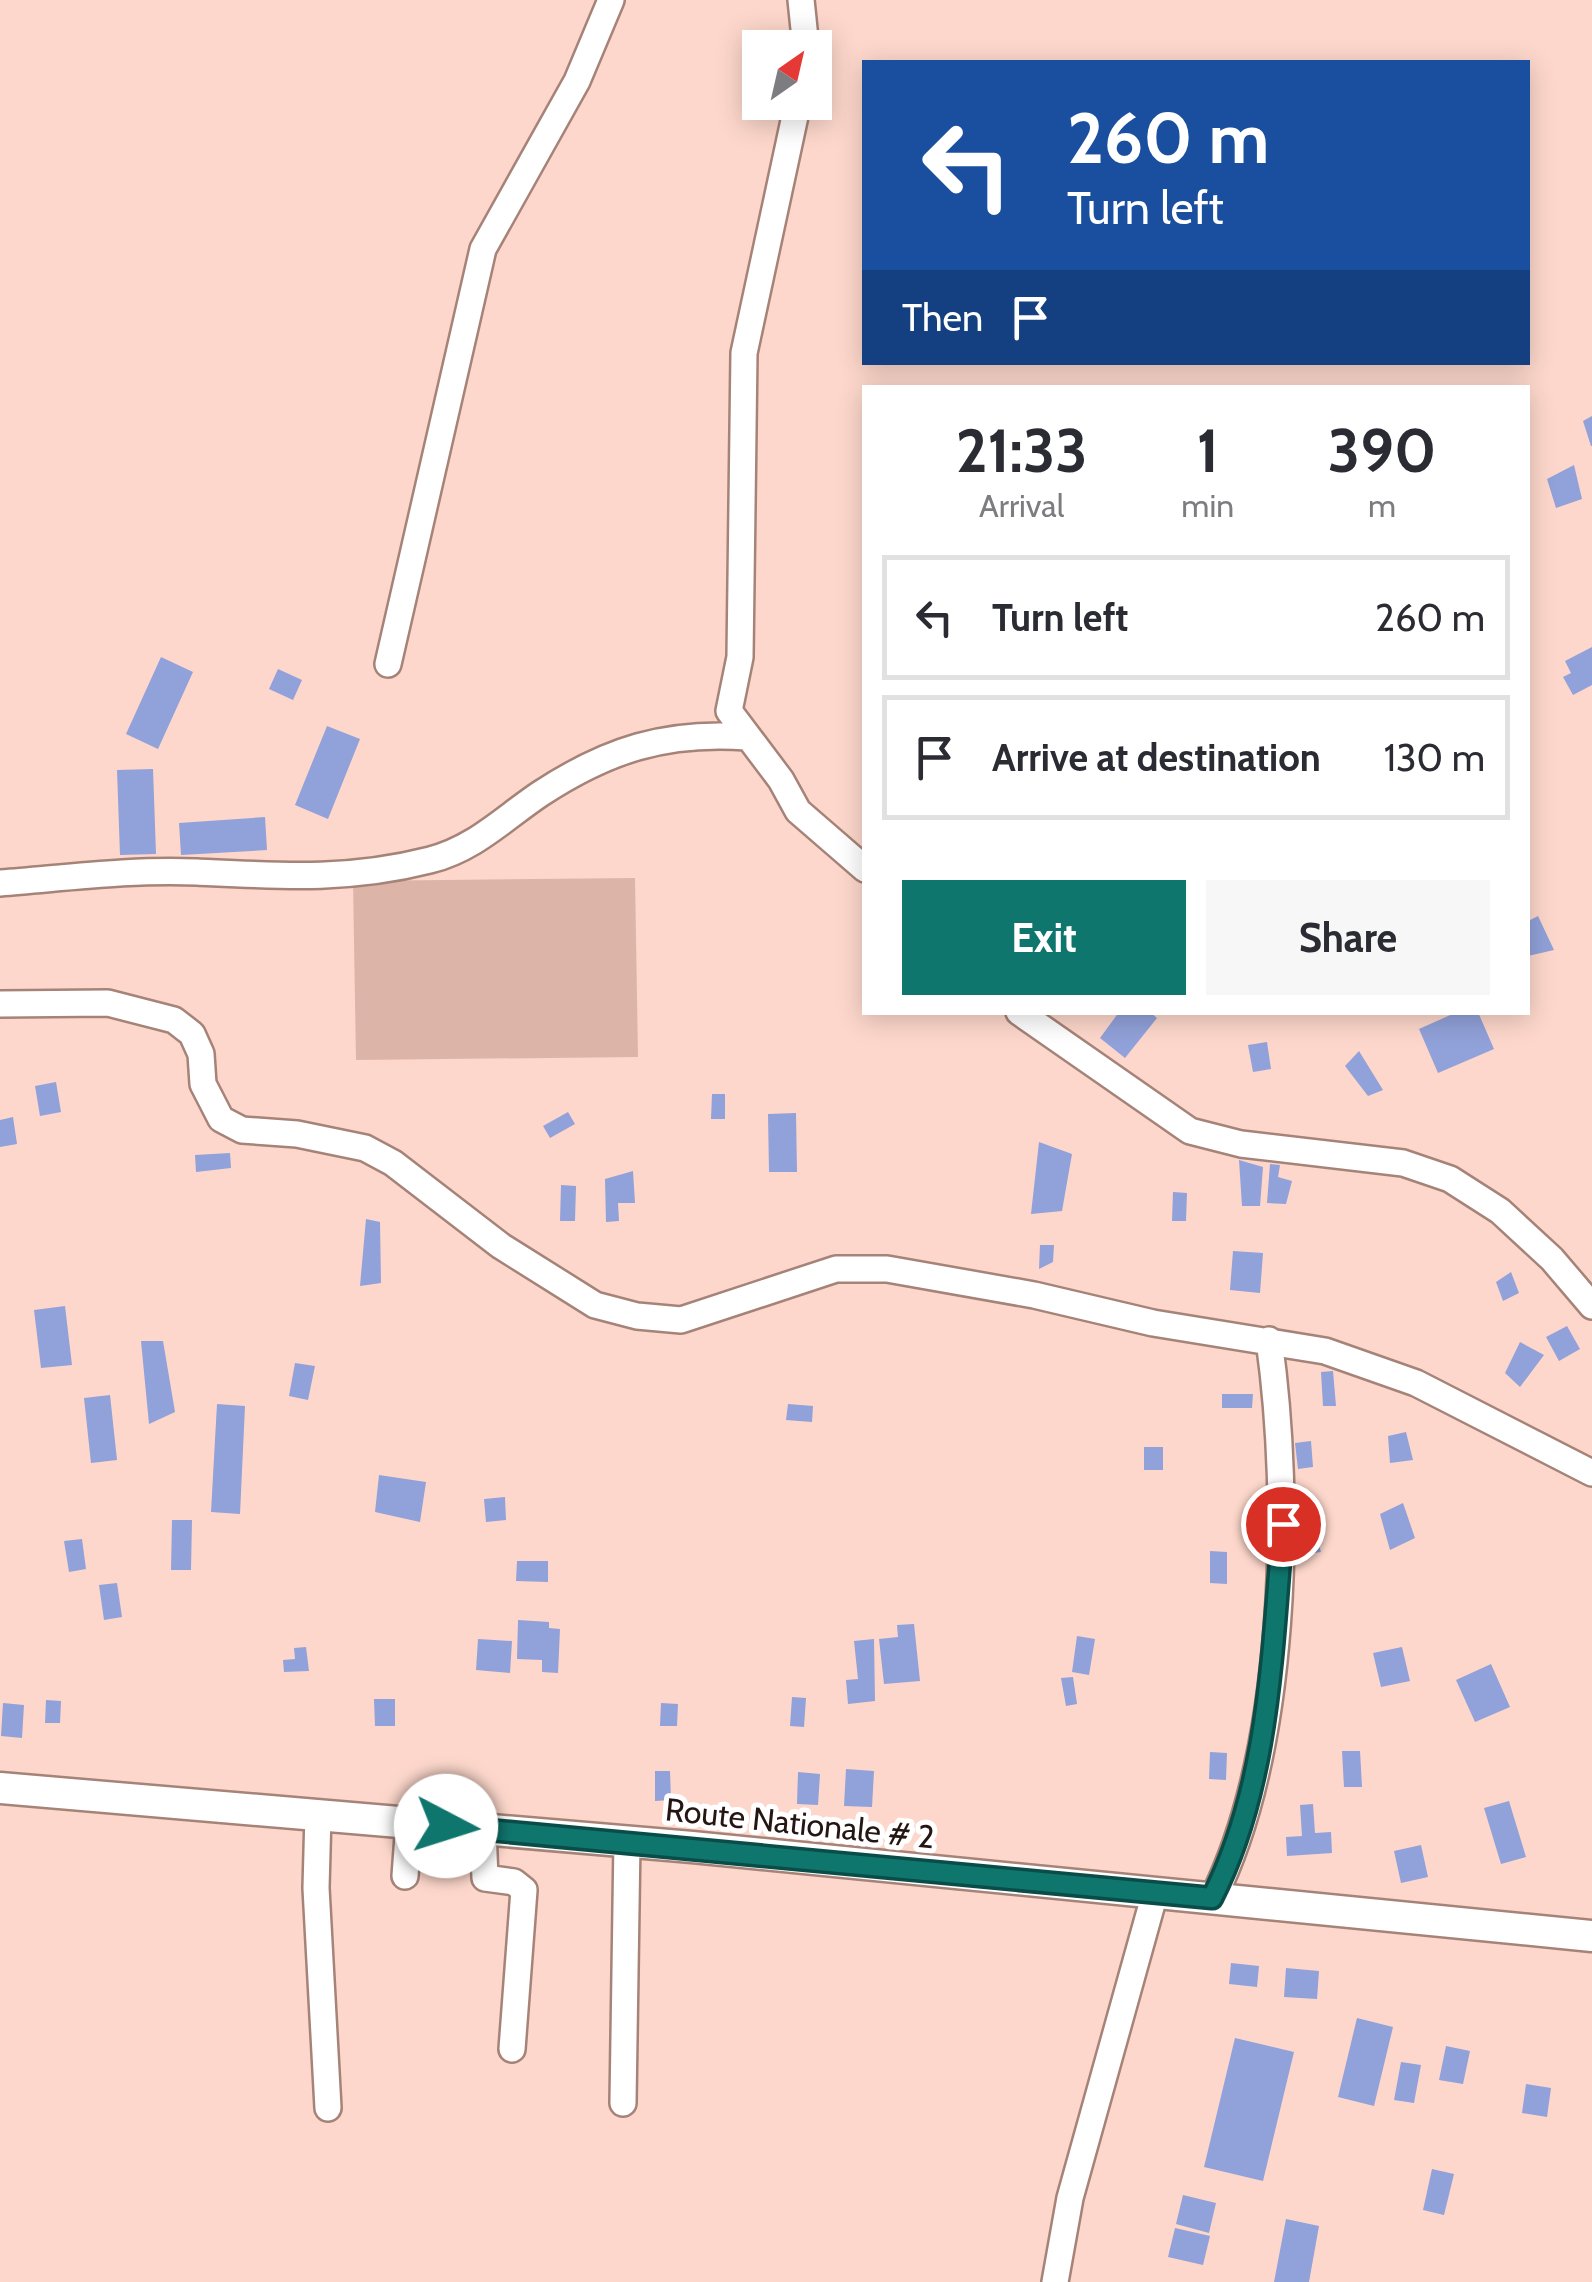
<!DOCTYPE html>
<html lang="en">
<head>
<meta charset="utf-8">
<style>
	body { margin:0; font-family:Cabin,sans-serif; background:#f7f7f7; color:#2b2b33; height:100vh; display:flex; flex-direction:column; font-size:38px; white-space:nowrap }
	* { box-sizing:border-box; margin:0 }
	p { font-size:32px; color:#7c7c81 }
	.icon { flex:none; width:55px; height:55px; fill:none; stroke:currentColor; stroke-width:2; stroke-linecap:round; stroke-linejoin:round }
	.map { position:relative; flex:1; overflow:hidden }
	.side { position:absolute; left:862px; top:385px; width:668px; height:630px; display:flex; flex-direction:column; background:#fff; border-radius:0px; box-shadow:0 5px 25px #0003 }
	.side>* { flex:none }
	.guide { position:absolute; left:862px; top:60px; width:668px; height:305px; border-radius:0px; box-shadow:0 5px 25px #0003; background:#1a4fa0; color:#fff; overflow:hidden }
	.needle { width:65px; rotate:34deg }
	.tools { position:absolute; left:742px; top:30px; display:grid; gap:20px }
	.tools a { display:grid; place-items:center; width:90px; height:90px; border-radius:0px; background:#fff; box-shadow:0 5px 25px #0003; font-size:50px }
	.pin { position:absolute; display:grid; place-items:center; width:85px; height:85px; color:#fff; margin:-42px; border:5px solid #fff; border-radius:50%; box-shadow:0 2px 10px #0007 }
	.me { position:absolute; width:110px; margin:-55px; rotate:95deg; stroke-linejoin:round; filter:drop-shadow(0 0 8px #0008) }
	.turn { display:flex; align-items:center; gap:35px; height:210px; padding:0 40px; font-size:45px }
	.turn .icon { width:130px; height:130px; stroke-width:2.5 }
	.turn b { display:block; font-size:70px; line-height:85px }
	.then { display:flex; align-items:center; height:95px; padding:0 40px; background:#0003; gap:20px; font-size:38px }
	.eta { display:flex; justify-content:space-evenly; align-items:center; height:170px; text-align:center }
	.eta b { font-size:60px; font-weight:700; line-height:70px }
	.primary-button { display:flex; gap:20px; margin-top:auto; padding:20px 40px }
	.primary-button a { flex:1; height:115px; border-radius:0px; background:#0f766e; color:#fff; font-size:40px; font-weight:700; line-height:115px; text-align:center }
	.primary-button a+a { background:#f7f7f7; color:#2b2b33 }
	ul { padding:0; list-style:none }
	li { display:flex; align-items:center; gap:30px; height:125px; margin:0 20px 15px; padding:0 20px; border:5px solid #e1e1e2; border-radius:0px }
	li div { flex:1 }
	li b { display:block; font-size:38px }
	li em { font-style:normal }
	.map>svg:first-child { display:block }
	.green { fill:#ddb5a8 }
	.building { fill:#91a1d9 }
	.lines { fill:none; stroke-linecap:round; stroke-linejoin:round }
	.minor-casing { stroke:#a68378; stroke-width:30 }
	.major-casing { stroke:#a68378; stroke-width:35 }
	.minor { stroke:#fff; stroke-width:25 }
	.major { stroke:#fff; stroke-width:30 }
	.route-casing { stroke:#0a4d48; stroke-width:25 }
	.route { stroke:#0f766e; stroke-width:18 }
	.labels { text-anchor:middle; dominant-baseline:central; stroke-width:10; stroke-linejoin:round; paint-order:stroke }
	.street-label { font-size:32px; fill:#241612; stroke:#fff }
</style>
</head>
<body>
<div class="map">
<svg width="1592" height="2282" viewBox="0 0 1592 2282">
	<rect width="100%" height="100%" fill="#fdd7cb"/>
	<path class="green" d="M 635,878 L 638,1057 L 356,1060 L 353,881 Z"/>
	<path class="building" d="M 1592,416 L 1592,446 L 1591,446 L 1583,421 Z
		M 1574,465 L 1582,499 L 1556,508 L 1547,479 Z
		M 1592,647 L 1592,685 L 1573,695 L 1563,677 L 1571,673 L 1565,661 Z
		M 161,657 L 193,672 L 158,749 L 126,734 Z
		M 278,669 L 302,680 L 293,700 L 269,689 Z
		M 327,726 L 360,739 L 328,819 L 295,805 Z
		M 153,769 L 156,854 L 120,855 L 117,770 Z
		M 265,817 L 267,850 L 181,855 L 179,823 Z
		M 1538,916 L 1554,950 L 1528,956 L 1528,921 Z
		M 1119,1012 L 1150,1012 L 1157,1018 L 1125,1058 L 1100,1038 Z
		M 1457,1012 L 1478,1012 L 1494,1049 L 1438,1073 L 1419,1029 Z
		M 1267,1042 L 1271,1069 L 1253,1072 L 1248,1045 Z
		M 1359,1051 L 1383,1090 L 1368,1096 L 1345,1066 Z
		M 56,1082 L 61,1112 L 40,1116 L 35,1086 Z
		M 712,1094 L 725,1094 L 725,1119 L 711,1119 Z
		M 568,1112 L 575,1124 L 550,1138 L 543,1126 Z
		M 796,1113 L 797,1172 L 769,1172 L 768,1114 Z
		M 13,1117 L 17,1144 L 0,1147 L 0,1120 Z
		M 1039,1142 L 1072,1154 L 1062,1211 L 1031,1214 Z
		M 230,1153 L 231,1168 L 196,1172 L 195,1155 Z
		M 1239,1160 L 1263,1167 L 1260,1206 L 1242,1206 Z
		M 1270,1164 L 1280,1165 L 1278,1177 L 1292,1181 L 1286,1204 L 1267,1203 Z
		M 633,1171 L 635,1203 L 618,1203 L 619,1221 L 606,1222 L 605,1179 Z
		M 561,1185 L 576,1186 L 575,1221 L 560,1221 Z
		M 1173,1192 L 1187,1193 L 1186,1221 L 1172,1221 Z
		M 366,1219 L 380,1222 L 381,1283 L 360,1286 Z
		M 1040,1245 L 1054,1245 L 1053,1262 L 1039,1269 Z
		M 1233,1251 L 1263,1253 L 1260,1293 L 1230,1290 Z
		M 1511,1272 L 1519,1293 L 1503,1301 L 1496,1282 Z
		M 65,1306 L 72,1365 L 41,1368 L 34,1310 Z
		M 1567,1326 L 1580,1349 L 1559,1361 L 1546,1337 Z
		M 141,1341 L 163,1341 L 175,1412 L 149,1424 Z
		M 1520,1342 L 1544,1355 L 1520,1387 L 1505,1373 Z
		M 295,1363 L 315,1366 L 308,1400 L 289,1396 Z
		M 1333,1371 L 1336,1406 L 1323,1406 L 1321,1372 Z
		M 1222,1394 L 1253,1394 L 1252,1408 L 1222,1408 Z
		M 110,1395 L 117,1460 L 91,1463 L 84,1398 Z
		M 217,1404 L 245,1406 L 240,1514 L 211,1512 Z
		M 788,1404 L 813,1406 L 812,1422 L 786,1420 Z
		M 1406,1432 L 1413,1460 L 1390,1463 L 1388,1436 Z
		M 1311,1441 L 1313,1467 L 1298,1469 L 1295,1443 Z
		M 1144,1447 L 1163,1447 L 1163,1470 L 1144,1470 Z
		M 379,1475 L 426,1482 L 420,1522 L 375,1512 Z
		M 505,1497 L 506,1520 L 486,1522 L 484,1499 Z
		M 1403,1503 L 1415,1538 L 1390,1550 L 1380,1514 Z
		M 172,1520 L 192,1520 L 191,1570 L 171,1570 Z
		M 1295,1532 L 1316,1534 L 1321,1552 L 1294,1556 Z
		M 82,1539 L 86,1569 L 69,1572 L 64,1541 Z
		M 1210,1551 L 1227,1552 L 1227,1584 L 1210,1583 Z
		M 517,1561 L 548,1561 L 548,1582 L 516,1581 Z
		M 117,1583 L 122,1617 L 104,1620 L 99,1585 Z
		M 518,1620 L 549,1622 L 549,1628 L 560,1629 L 558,1673 L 542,1672 L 542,1660 L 517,1659 Z
		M 914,1624 L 920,1681 L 884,1684 L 879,1639 L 898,1637 L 897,1625 Z
		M 1077,1636 L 1095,1639 L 1089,1675 L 1072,1672 Z
		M 478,1639 L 512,1641 L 510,1673 L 476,1670 Z
		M 874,1639 L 875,1701 L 848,1704 L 846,1680 L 858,1679 L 854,1641 Z
		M 306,1647 L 309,1671 L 284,1672 L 283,1660 L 295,1659 L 294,1648 Z
		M 1402,1647 L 1410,1681 L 1381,1687 L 1373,1653 Z
		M 1491,1664 L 1510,1707 L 1475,1722 L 1456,1680 Z
		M 1073,1677 L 1077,1704 L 1066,1706 L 1061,1678 Z
		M 792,1697 L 806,1698 L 804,1727 L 790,1726 Z
		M 374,1699 L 395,1699 L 395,1726 L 375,1726 Z
		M 46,1700 L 61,1701 L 60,1723 L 45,1723 Z
		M 3,1703 L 24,1705 L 22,1738 L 1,1736 Z
		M 661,1703 L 678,1704 L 677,1726 L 660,1726 Z
		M 1342,1751 L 1360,1751 L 1362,1787 L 1344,1787 Z
		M 1210,1752 L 1227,1753 L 1226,1780 L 1209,1779 Z
		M 846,1769 L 874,1771 L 872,1807 L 844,1806 Z
		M 655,1771 L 670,1771 L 671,1800 L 655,1801 Z
		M 798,1772 L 820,1774 L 818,1805 L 797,1804 Z
		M 1509,1801 L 1526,1857 L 1501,1864 L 1484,1808 Z
		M 1313,1804 L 1315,1833 L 1331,1832 L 1332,1853 L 1287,1856 L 1286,1837 L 1302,1836 L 1300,1805 Z
		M 1421,1845 L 1428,1877 L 1401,1883 L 1394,1851 Z
		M 1231,1963 L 1259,1966 L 1257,1987 L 1229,1984 Z
		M 1286,1968 L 1319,1971 L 1317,1999 L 1284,1997 Z
		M 1357,2018 L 1393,2027 L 1374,2106 L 1338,2097 Z
		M 1235,2038 L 1294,2052 L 1263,2181 L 1204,2167 Z
		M 1446,2046 L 1470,2051 L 1463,2084 L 1439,2080 Z
		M 1401,2062 L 1421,2065 L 1414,2103 L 1394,2100 Z
		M 1526,2084 L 1551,2088 L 1547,2117 L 1522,2113 Z
		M 1432,2169 L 1454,2174 L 1444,2215 L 1423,2210 Z
		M 1183,2195 L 1216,2203 L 1209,2233 L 1176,2224 Z
		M 1286,2219 L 1319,2226 L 1309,2282 L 1274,2282 Z
		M 1175,2228 L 1210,2236 L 1203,2265 L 1168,2257 Z"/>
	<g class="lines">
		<defs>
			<path id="minor" d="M 801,0 L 806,48
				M 798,102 L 744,353 L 740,657 L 729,711 L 781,780 L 798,811 L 865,869
				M 388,664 L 483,249 L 577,81 L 611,0
				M 0,883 C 65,878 132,869 197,872 C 280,876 348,881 430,860 C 474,849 503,819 540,794 C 607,750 666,731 747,737
				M 0,1004 L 108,1003 L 174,1020 L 192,1034 L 201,1054 L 203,1084 L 221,1119 L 242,1130 L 297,1134 L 365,1148 L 393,1163 L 501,1246 L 595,1305 L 637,1316 L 681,1320 L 836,1269 L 887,1269 L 1034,1295 L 1153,1323 L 1325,1351 L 1416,1383 L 1592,1473
				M 1019,1012 L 1190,1131 L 1241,1144 L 1403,1163 L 1450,1179 L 1500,1211 L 1552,1259 L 1592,1306
				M 318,1814 L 316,1888 L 328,2108
				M 483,1830 L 485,1878 L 514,1882 L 524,1890 L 512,2049
				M 405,1876 L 409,1823
				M 1213,1898 C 1287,1749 1292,1503 1269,1340
				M 623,2103 L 627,1841
				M 1055,2282 L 1070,2198 L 1155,1893"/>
			<path id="major" d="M 0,1788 L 692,1847 L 1592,1936"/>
		</defs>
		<use href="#minor" class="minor-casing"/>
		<use href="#major" class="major-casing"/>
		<use href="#minor" class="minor"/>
		<use href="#major" class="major"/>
	</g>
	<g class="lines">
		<defs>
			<path id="route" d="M 446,1826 L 1212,1898 C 1270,1784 1272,1650 1283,1524"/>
		</defs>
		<use href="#route" class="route-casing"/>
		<use href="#route" class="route"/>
	</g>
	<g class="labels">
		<g class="street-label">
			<text transform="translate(800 1823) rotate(6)">Route Nationale # 2</text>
		</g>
	</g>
</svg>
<div class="tools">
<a><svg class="needle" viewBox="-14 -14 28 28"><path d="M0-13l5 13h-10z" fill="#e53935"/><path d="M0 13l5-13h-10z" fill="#7c7c81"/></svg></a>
</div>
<div class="pin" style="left:1283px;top:1524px;background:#d93025"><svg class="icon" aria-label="arrive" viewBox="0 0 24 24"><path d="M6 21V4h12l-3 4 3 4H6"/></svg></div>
<svg class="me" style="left:446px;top:1826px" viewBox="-20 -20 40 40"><circle r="19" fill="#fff"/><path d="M0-13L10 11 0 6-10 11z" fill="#0f766e"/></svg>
<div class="guide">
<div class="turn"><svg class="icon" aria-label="left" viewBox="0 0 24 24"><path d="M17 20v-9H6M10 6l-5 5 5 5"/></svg><div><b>260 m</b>Turn left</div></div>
<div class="then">Then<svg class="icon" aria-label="arrive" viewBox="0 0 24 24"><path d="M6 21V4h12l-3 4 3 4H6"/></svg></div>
</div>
<section class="side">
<div class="eta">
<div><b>21:33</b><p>Arrival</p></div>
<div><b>1</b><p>min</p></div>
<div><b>390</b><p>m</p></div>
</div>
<ul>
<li><svg class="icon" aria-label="left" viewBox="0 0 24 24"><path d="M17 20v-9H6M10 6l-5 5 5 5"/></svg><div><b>Turn left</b></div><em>260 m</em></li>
<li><svg class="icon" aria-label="arrive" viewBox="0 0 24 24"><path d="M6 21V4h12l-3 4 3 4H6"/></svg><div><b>Arrive at destination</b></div><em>130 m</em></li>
</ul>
<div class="primary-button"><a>Exit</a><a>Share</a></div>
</section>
</div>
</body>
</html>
